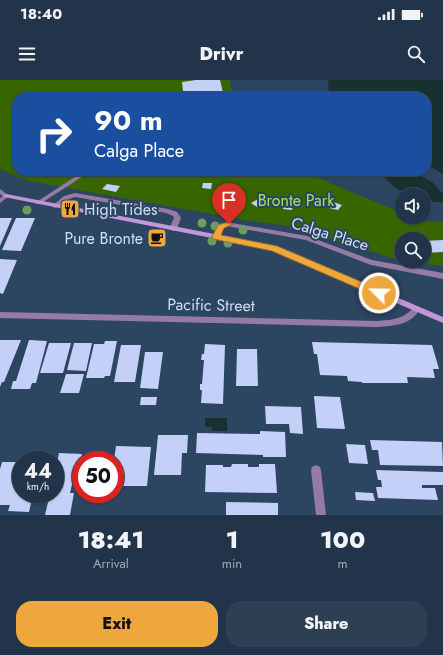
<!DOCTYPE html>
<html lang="en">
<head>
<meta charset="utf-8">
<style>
	body { margin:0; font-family:Jost,sans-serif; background:#2d3f53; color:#f1f3f6; height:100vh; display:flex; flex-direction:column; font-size:15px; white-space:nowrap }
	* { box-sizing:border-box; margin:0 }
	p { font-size:13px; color:#a2aab4 }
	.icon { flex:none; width:22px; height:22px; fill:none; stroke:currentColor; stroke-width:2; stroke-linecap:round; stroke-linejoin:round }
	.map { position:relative; height:435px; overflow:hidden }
	.details { display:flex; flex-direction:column; background:#213449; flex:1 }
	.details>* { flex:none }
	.top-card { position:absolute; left:12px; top:12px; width:419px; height:84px; border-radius:16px; box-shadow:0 1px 3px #0004,0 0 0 1px #3e4f61; background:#1a4fa0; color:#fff; overflow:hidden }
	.buttons { position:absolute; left:395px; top:108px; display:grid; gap:8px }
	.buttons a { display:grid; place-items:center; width:36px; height:36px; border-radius:50%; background:#213449; box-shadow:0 1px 3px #0004,0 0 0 1px #3e4f61; font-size:20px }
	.speed { position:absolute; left:12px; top:371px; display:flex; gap:8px; font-size:20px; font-weight:700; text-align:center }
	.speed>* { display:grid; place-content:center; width:52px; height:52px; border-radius:50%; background:#213449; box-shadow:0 1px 3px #0004,0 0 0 1px #3e4f61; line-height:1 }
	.speed small { font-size:10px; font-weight:400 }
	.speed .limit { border:6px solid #d22; background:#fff; color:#111 }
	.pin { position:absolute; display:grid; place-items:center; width:34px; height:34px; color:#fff; margin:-41px -17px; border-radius:50% 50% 50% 0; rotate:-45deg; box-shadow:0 0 4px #0007 }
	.pin .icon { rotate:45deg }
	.me { position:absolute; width:44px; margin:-22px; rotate:293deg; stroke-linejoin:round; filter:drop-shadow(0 0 3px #0008) }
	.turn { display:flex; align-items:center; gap:14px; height:84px; padding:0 16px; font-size:18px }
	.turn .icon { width:52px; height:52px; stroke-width:2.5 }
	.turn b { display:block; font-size:28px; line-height:34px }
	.eta { display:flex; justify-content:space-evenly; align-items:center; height:68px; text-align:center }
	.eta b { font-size:24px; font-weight:800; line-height:28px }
	.cta { display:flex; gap:8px; margin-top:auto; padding:8px 16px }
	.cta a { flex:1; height:46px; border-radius:16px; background:#eea73c; color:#111; font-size:16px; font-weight:800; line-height:46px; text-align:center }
	.cta a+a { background:#2d3f53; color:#f1f3f6 }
	.status { display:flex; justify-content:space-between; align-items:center; height:28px; padding:0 20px; background:#213449; direction:ltr }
	.status svg { height:11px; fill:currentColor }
	header { display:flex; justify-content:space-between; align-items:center; height:52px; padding:0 16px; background:#213449; font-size:18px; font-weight:800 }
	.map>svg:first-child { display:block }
	.green { fill:#376500 }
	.water { fill:#173030 }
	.pier { fill:#2c4561 }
	.building { fill:#c5d0f9 }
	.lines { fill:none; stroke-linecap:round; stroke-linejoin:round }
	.service { fill:#957aa4; fill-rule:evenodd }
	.minor { fill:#957aa4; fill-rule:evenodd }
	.tertiary { fill:#957aa4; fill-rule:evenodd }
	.secondary { fill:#c297da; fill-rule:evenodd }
	.tree { fill:#6a9e60 }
	.route { fill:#eea73c; stroke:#9b6d27 }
	.labels { text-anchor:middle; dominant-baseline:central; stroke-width:4; stroke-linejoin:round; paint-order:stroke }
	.park-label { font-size:16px; fill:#9ce75f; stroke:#2c4561 }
	.poi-label { font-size:16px; fill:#d1dff1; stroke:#2c4561; text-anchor:start }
	.street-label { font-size:16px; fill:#d1dff1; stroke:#2c4561 }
</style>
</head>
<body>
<div class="status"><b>18:40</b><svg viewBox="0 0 49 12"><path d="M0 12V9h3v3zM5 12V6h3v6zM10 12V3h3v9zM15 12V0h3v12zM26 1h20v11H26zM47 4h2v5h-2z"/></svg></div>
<header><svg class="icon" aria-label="menu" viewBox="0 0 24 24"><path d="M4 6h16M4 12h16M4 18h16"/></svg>Drivr<svg class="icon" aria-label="search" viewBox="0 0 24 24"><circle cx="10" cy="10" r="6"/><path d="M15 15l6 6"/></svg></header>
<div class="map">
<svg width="443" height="435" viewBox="0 0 443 435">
	<rect width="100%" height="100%" fill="#2c4561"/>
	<path class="green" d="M 0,0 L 230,0 L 232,17 L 17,17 L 17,91 L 302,91 L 402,133 L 402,137 L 412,137 L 424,141 L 443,142 L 443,186 L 403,181 L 424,181 L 424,159 L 402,159 L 402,181 L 289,146 L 250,141 L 29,101 L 1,90 L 0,87 Z"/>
	<path class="water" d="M 328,0 L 443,0 L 443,134 L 424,122 L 424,115 C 400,115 394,108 379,91 L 426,91 L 426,17 L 329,17 Z
		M 205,338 L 227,338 L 227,351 L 212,351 L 212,347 L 205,347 Z"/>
	<path class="pier" d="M 426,84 L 443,94 L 443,114 L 432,102 L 422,96 L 409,91 L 426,91 Z
		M 424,122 L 443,122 L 443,136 L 424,124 Z"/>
	<path class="building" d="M 196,0 L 220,0 L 223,13 L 202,14 L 202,17 L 173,17 L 172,12 L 183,11 L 182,2 Z
		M 154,13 L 165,13 L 165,17 L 154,17 Z
		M 203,103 L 212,103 L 211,109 L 202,108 Z
		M 107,104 L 120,106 L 116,112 L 102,109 Z
		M 258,119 L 264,124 L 257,127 L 251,123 Z
		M 333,122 L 342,125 L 338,130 L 329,128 Z
		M 283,124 L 293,124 L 292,130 L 283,129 Z
		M 0,138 L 12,138 L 0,166 Z
		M 16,138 L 35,138 L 21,171 L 2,170 Z
		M 443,160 L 443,172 L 424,173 L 424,161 Z
		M 0,179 L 17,180 L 3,214 L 0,213 Z
		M 0,260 L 21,260 L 4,302 L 2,302 L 0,307 Z
		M 29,260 L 47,261 L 36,303 L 32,303 L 30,309 L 11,309 L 13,301 L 16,301 Z
		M 105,261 L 117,261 L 110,296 L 105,296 L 104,298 L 86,298 L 94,264 L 104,264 Z
		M 312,262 L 432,265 L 439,289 L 433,289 L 435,298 L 407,297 L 408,303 L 362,303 L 362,302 L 348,301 L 347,296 L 320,295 L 317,274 L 314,274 Z
		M 49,263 L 71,263 L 63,293 L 40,293 Z
		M 74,263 L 92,263 L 86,291 L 67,290 Z
		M 205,264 L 225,265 L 223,324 L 201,323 L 202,310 L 200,310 L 200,304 L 202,304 L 204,280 L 201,280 L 202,274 L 204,274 Z
		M 121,265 L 141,265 L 135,302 L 114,302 Z
		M 237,269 L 257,269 L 258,306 L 236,306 Z
		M 145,272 L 163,272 L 158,309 L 140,308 Z
		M 66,294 L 84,294 L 79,313 L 60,313 Z
		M 314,316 L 340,317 L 345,349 L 317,348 Z
		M 141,317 L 157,317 L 156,325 L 140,325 Z
		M 265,326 L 301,327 L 303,354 L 290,353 L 289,344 L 266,344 Z
		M 260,351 L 285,352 L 286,377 L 263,377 L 263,375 L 196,373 L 197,353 L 260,354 Z
		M 158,355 L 188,355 L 187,373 L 182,373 L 181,395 L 154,395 Z
		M 370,360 L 442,362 L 443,386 L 380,385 L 378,370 L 372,370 Z
		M 346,364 L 365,365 L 368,384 L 349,383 Z
		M 116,366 L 151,367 L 147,406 L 115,406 L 114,380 Z
		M 59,373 L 82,374 L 78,395 L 74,396 L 70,413 L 74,413 L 70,435 L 45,435 L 50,414 L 55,414 L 55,393 Z
		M 23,378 L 42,378 L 42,380 L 22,380 Z
		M 2,382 L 21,382 L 21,414 L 33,414 L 29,432 L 8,431 L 10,425 L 0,425 L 0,389 Z
		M 232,384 L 248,384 L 248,387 L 259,387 L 259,384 L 275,384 L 277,413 L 205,412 L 206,385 L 223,385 L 223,387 L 231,387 Z
		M 376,390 L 443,392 L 443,405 L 422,405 L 422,408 L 435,408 L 438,420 L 378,418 L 376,407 L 382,407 L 381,400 L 378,400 Z
		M 355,412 L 373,413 L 375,421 L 356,420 Z
		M 226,422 L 278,423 L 278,435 L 226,435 Z"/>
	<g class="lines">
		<path class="service" d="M 84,91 L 91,91 L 40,124 L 36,124 L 35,123 Z
			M 75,113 L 168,129 L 177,132 L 181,138 L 177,149 L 173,151 L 169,149 L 174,138 L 173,136 L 166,133 L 75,117 C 66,119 63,125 55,128 L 52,126 L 64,116 Z
			M 226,142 L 307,156 L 372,180 L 443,193 L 443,199 L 371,185 L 306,160 L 227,146 L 224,147 L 219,159 L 213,159 L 212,157 L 219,144 Z"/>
		<path class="minor" d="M 6,114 L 9,116 L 0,123 L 0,118 Z
			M 416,226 L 419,227 L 420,229 C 411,245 394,246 377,247 L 0,238 L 0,232 L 377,241 C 387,240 398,240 406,234 C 410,232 412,228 416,226 Z
			M 316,385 L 320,387 L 321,390 L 326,435 L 316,435 L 311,390 L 312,387 Z"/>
		<path class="tertiary" d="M 0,109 L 8,115 L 8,117 L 4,117 L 0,114 Z"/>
		<path class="secondary" d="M 6,114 L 277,166 L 443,237 L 443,243 L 272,170 L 4,117 L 3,116 Z"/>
	</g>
	<g class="tree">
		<circle cx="27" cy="130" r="4.5"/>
		<circle cx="202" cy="143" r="4.5"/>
		<circle cx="215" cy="146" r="4.5"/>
		<circle cx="243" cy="150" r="4.5"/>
		<circle cx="212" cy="161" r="4.5"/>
		<circle cx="228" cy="163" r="4.5"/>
		<circle cx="373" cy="227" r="5"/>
	</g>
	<path class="route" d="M 229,142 L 233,144 L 224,148 L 221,155 L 277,166 L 383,211 L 384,213 L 379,217 L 376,216 L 272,171 L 213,159 L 212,157 L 218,145 Z"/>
	<defs>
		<symbol id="restaurant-square" viewBox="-11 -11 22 22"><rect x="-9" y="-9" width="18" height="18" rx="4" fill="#eea73c" stroke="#2c4561"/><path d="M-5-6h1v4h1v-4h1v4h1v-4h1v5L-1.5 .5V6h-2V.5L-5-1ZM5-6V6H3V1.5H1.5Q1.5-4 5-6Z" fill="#111"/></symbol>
		<symbol id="cafe-square" viewBox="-11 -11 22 22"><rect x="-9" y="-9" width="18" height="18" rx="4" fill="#eea73c" stroke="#2c4561"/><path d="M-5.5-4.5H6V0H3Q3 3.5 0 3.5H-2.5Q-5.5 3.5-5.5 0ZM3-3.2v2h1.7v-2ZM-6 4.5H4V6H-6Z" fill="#111"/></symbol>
	</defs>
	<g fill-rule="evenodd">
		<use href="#restaurant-square" x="59" y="118" width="22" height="22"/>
		<use href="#cafe-square" x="146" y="147" width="22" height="22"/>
	</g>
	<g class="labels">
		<g class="park-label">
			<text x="296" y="120">Bronte Park</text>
		</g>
		<g class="poi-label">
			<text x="84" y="129">High Tides</text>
			<text x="143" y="158" text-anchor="end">Pure Bronte</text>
		</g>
		<g class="street-label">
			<text transform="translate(330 154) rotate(17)">Calga Place</text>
			<text transform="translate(211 225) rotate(1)">Pacific Street</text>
		</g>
	</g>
</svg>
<div class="buttons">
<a><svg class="icon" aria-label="sound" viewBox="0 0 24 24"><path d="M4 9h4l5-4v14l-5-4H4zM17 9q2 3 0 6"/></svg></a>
<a><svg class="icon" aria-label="search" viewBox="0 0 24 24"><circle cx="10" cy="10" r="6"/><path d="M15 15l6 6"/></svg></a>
</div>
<div class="speed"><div>44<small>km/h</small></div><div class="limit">50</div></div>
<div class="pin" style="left:229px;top:144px;background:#d93025"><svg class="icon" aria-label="arrive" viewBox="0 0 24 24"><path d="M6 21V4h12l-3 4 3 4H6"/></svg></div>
<svg class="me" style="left:379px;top:213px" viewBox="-20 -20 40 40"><circle r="17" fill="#eea73c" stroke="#fff" stroke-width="3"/><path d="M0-11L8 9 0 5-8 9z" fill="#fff"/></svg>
<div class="top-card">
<div class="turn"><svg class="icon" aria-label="right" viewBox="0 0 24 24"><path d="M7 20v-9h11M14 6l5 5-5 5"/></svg><div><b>90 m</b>Calga Place</div></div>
</div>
</div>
<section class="details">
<div class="eta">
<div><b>18:41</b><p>Arrival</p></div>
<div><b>1</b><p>min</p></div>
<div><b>100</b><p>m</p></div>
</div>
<div class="cta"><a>Exit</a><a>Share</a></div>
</section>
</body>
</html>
